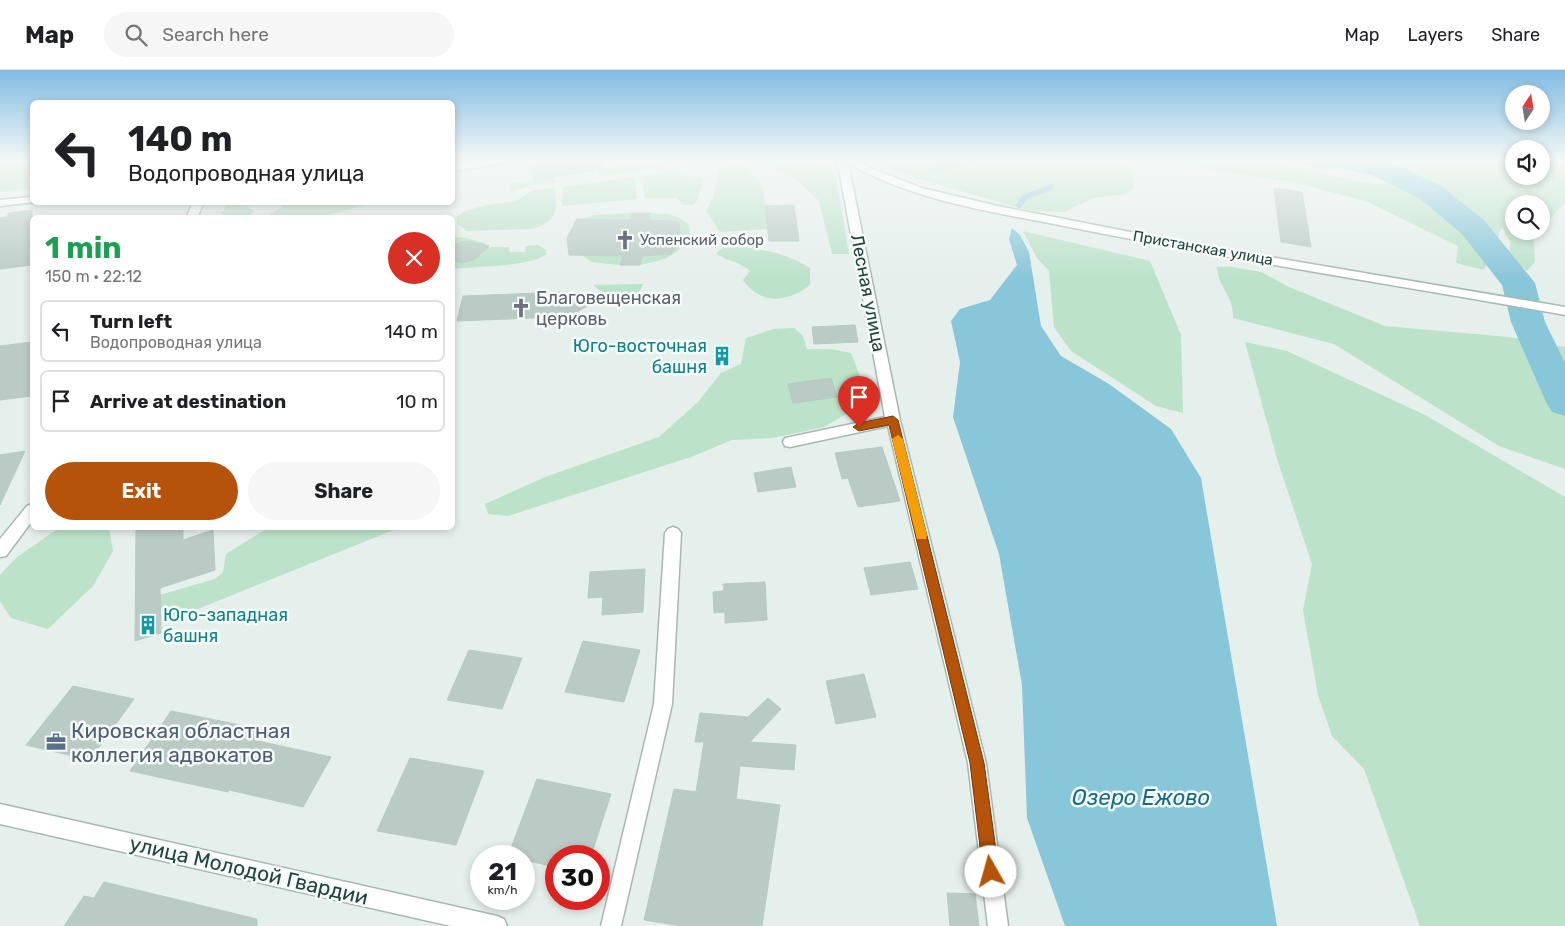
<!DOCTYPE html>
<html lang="en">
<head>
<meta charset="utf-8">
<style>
	body { margin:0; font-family:Rubik,sans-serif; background:#f6f6f6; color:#202124; height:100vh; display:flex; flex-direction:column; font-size:19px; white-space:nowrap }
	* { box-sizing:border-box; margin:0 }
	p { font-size:16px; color:#757577 }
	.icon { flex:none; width:28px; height:28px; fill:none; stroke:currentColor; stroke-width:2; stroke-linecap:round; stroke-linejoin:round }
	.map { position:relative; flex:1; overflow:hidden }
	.side { position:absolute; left:30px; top:145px; width:425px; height:315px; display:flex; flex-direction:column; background:#fff; border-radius:8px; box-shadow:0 2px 8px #0003 }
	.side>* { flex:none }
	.guide { position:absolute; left:30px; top:30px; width:425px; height:105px; border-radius:8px; box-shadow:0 2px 8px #0003; background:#fff; color:#202124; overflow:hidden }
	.needle { width:32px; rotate:12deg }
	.tools { position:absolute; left:1505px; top:15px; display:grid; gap:10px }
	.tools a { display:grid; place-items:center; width:45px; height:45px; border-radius:50%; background:#fff; box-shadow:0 2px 8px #0003; font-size:25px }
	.speed { position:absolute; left:470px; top:775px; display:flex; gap:10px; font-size:25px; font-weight:700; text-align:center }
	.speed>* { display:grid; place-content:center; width:65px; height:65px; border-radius:50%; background:#fff; box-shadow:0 2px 8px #0003; line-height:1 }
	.speed small { font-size:12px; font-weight:400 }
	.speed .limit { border:8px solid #d22; background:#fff; color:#111 }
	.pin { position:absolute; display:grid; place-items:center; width:42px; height:42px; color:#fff; margin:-51px -21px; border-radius:50% 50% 50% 0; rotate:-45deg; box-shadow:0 0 5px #0007 }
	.pin .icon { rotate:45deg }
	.me { position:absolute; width:55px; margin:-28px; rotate:353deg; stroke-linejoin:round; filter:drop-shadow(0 0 4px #0008) }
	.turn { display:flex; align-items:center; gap:18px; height:105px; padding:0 15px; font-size:22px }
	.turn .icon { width:65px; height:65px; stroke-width:2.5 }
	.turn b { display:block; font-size:35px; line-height:42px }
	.round { display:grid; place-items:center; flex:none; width:52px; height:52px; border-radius:26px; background:#f6f6f6 }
	.headline { display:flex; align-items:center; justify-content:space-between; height:85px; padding:0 15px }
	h1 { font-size:30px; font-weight:700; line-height:38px; color:#1e9e55 }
	.cta { display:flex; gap:10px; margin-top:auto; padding:10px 15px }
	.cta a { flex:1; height:58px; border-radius:30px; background:#b45309; color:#fff; font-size:20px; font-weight:700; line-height:58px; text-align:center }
	.cta a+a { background:#f6f6f6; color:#202124 }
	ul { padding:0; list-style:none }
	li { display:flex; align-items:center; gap:15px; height:62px; margin:0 10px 8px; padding:0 5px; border:2px solid #e0e0e0; border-radius:8px }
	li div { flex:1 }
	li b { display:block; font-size:19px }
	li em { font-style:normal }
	header { display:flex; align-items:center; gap:30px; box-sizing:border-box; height:70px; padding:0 25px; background:#fff; border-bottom:1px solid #e0e0e0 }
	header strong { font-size:24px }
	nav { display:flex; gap:28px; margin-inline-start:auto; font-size:18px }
	.search { width:350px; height:45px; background:#f6f6f6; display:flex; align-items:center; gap:12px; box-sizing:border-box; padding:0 18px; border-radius:28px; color:#757577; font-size:19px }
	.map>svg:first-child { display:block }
	.green { fill:#bce2c9 }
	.water { fill:#88c6d9 }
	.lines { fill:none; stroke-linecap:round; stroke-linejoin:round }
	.stream { stroke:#88c6d9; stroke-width:5.5 }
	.river { fill:#88c6d9; fill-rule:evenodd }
	.building { fill:#bacbc5; stroke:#b6cac3 }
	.street-casing { stroke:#a7b8b3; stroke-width:3 }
	.street { fill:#fff; fill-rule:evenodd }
	.route { fill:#b45309; stroke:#753606 }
	.slow { fill:#f59e0b }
	.labels { text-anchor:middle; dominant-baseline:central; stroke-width:5; stroke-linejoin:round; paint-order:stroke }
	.far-worship-label { font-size:15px; fill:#5b616d; stroke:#f6fbf9; text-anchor:start }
	.far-street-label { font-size:15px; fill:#22443d; stroke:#f6fbf9 }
	.street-label { font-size:18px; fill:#22443d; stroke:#f6fbf9 }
	.worship-label { font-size:18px; fill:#5b616d; stroke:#f6fbf9; text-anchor:start }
	.culture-label { font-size:18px; fill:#0d838f; stroke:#f6fbf9; text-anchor:end }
	.near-service-label { font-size:21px; fill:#4e5e75; stroke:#f6fbf9; text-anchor:start }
	.near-street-label { font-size:21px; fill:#22443d; stroke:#f6fbf9 }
	.near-water-label { font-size:22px; font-style:italic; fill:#156b86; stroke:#f6fbf9 }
</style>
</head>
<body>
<header>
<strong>Map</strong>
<div class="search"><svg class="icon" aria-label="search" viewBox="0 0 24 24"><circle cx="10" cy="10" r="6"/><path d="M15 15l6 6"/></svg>Search here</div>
<nav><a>Map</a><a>Layers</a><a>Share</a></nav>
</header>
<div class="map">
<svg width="1565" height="856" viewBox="0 0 1565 856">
	<rect width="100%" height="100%" fill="#e5efeb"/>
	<path class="green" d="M 0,89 L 32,89 L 32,118 L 0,122 Z
		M 670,89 L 683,90 L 686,94 L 600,106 L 597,100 Z
		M 735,89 L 740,90 L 763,116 L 767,159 L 720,162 L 706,141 L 713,128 L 719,100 L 739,93 Z
		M 757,89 L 824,89 L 836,108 L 849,184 L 832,184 L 819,131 L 797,110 Z
		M 871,89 L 1124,89 L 1131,102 L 1134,118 L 1126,124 L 1093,128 L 1064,142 L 1037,141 L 1020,138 L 919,109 Z
		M 1151,89 L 1269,89 L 1294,98 L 1373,114 L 1394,111 L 1400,91 L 1397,89 L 1514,89 L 1514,106 L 1541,106 L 1541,89 L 1565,89 L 1565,132 L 1541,158 L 1541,134 L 1514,134 L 1514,161 L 1539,161 L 1534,167 L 1535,192 L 1527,201 L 1509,189 L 1510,172 L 1502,157 L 1484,200 L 1456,193 L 1458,176 L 1368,132 L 1293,112 L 1229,103 Z
		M 675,101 L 684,106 L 701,107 L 703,111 L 697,131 L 692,135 L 684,135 L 677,128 L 645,128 L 642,106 Z
		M 553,107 L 555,113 L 531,115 L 511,122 L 509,114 Z
		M 635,107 L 637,129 L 562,136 L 563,117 Z
		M 555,118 C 557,142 558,150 533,159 L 466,161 L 457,153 L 457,147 L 463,142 L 486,135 L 516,131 L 533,120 Z
		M 287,132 L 376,132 L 376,133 L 318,147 L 267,147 C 274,140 281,140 287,132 Z
		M 228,133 L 236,136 L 246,135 L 254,141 L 249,147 L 220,147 Z
		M 632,143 L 631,150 L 582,149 L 594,145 Z
		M 650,143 C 660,144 669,143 677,147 C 700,156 689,175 673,184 C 663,191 652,192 640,195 L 642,186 L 671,184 L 676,178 L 674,175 L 683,169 L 680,163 L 676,161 L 676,152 L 649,150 Z
		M 1023,161 L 1150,191 L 1181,265 L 1183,343 L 1156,336 L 1071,281 L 1054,257 L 1049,201 L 1037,188 Z
		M 463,167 L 485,173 L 487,177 L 510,177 L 509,182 L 525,182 L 526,176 L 538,175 L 546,180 L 546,185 C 524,197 479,196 453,199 L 453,168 Z
		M 743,177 C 770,181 787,184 810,198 L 810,215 C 788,232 761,236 743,210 L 750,201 C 740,191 726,192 716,183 L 723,178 Z
		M 581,185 L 623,186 L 620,195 L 592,192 Z
		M 1217,197 L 1233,197 L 1261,202 L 1289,217 L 1385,256 L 1509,267 L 1565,277 L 1565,399 L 1499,376 L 1334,274 L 1233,248 C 1234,225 1218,218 1217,197 Z
		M 643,214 L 637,227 L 608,227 L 593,215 Z
		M 794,258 L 803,266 L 807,279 L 830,279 L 851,283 L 862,311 L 851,341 L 824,357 L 773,368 L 732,370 L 691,387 L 508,446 L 488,444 L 485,434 L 545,407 L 659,367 L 698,332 L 721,303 L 741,294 L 746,268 L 774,259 Z
		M 1245,272 L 1287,281 L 1425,345 L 1565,427 L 1565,856 L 1420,856 L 1364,699 L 1332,666 L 1318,625 L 1303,540 L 1312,494 L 1278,392 Z
		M 59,458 L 109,458 L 113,481 L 93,516 L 48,559 L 11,548 L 0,531 L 0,505 L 17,487 Z
		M 272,458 L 396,459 L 168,551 L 164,537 L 142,543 L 146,529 L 215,509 L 223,502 L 226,484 L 263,461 Z"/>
	<path class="water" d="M 1287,89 L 1385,89 L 1388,93 L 1370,105 L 1340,98 L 1319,99 Z
		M 1012,158 L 1020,165 L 1029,182 L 1041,256 L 1061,286 L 1109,314 L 1171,359 L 1201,408 L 1277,856 L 1065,856 L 1027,748 L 1022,615 L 999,484 L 953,347 L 960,292 L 951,251 L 960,239 L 990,230 L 1017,195 L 1009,169 Z"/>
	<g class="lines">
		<path class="stream" d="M 933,98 L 985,89
			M 1019,135 L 1025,127 L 1051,117"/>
		<path class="river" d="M 1334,89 L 1380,89 L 1390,92 L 1441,116 L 1484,150 L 1535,213 L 1545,252 L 1565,293 L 1565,346 L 1552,342 L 1546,332 L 1511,252 L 1502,215 L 1462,164 L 1419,128 L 1370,104 L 1338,95 Z"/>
	</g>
	<path class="building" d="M 529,89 L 601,89 L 602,99 L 534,110 Z
		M 1274,118 L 1302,122 L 1311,177 L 1281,172 Z
		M 794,135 L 799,171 L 769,171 L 765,136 Z
		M 32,140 L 32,195 L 0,199 L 0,148 L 7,147 L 9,143 Z
		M 632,143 L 650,143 L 650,150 L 670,151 L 679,153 L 680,163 L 684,167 L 671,184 L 642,186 L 640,195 L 620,195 L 623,186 L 569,185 L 567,168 L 577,149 L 631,150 Z
		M 468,171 L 489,176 L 474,190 L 462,193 L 452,190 L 452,175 Z
		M 565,222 L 596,231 L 577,242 L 558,243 L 557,247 L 457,251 L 463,226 Z
		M 855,255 L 858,272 L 814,274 L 812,257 Z
		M 32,272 L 32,326 L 0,330 L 0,276 Z
		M 831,308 L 837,327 L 793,333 L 788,314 Z
		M 882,377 L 900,431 L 858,437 L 848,408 L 842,409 L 835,383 Z
		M 25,381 L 0,435 L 0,385 Z
		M 791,397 L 796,417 L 758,422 L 754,403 Z
		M 136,458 L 183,458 L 183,470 L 213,460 L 215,500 L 160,518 L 161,563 L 135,571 Z
		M 910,492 L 918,519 L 871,525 L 864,498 Z
		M 645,499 L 643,542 L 602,545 L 603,527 L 588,528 L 590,502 Z
		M 765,512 L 767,550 L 725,553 L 725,542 L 714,543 L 713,522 L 724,521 L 723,514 Z
		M 583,571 L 640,580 L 624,632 L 565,622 Z
		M 469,580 L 522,588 L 502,639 L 447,630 Z
		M 864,604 L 876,647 L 836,654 L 826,611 Z
		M 73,616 L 134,629 L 90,690 L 26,675 Z
		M 768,628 L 781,639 L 750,672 L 796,675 L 794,700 L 740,696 L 736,729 L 780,735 L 762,856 L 681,856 L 644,850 L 674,719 L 696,722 L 704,672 L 695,672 L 700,643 L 748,647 Z
		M 171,641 L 265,660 L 258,671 L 331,687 L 303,737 L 229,720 L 228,722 L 130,701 Z
		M 410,688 L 484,701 L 456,775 L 377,761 Z
		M 537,709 L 611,724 L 591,786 L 556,786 L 556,797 L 524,790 L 524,786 L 508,786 Z
		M 104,812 L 257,849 L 257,856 L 64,856 L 84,826 L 94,828 Z
		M 947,823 L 975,824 L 979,856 L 950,856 Z"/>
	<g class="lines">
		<defs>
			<path id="street" d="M 490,89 L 516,89 L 511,92 L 452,101 L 452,95 Z
				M 837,89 L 856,89 L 873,99 L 922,118 L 998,136 L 1176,171 L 1565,237 L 1565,245 C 1403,216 1240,191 1079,159 C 1001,143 917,133 848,93 L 900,350 L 986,693 L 1008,856 L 988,856 L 968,693 L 888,356 L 790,377 L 785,376 L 783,372 L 785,368 L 790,367 L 885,347 Z
				M 32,127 L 32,132 L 35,132 L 0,136 L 0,130 Z
				M 193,132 L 204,132 L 197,148 L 186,148 Z
				M 32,434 L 32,451 L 6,486 L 0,487 L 0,469 L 27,436 Z
				M 673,457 L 678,459 L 681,463 L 672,634 L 621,856 L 601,856 L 654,634 L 665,463 L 668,459 Z
				M 0,734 L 497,846 L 504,849 L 507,856 L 451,856 L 0,754 Z"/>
		</defs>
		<use href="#street" class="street-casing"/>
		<use href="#street" class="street"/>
	</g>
	<linearGradient id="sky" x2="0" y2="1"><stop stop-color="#81bbe2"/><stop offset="0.43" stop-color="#f3f8f6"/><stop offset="1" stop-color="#f3f8f6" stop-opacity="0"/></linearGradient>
	<rect width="1565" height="209" fill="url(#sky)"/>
	<path class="route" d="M 893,346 L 898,350 L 984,693 L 999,802 L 996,807 L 991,809 L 986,807 L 983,802 L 970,693 L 889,355 L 859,361 L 853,357 L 859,353 Z"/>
	<path class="slow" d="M 898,365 L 903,369 L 927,465 L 926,469 L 917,469 L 892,369 Z"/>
	<defs>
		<symbol id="church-bare" viewBox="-9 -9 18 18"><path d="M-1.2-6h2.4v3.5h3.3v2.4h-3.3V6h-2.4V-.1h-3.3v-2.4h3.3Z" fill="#6b7280" stroke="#f6fbf9" stroke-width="2.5" paint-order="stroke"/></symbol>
		<symbol id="building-bare" viewBox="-9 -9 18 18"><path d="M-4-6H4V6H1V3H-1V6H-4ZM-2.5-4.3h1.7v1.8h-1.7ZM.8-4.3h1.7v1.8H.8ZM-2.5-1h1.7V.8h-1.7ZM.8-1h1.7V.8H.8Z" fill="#0f9aa8" stroke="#f6fbf9" stroke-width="2.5" paint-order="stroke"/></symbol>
		<symbol id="office-bare" viewBox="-9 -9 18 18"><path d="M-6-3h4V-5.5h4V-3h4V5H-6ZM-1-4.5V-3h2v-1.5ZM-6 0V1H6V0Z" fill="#5c6f8a" stroke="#f6fbf9" stroke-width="2.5" paint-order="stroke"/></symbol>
	</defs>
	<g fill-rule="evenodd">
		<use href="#church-bare" x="611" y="156" width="28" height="28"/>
		<use href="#church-bare" x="507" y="224" width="28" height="28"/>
		<use href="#building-bare" x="708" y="272" width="28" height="28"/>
		<use href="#building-bare" x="134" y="541" width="28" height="28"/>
		<use href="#office-bare" x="42" y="658" width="28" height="28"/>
	</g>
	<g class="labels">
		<g class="far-worship-label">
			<text x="640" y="170">Успенский собор</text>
		</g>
		<g class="far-street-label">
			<text transform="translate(1203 178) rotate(10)">Пристанская улица</text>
		</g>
		<g class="street-label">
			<text transform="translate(868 223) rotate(79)">Лесная улица</text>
		</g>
		<g class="worship-label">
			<text x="536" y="228">Благовещенская<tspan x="536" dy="21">церковь</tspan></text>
		</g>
		<g class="culture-label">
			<text x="707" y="276">Юго-восточная<tspan x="707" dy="21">башня</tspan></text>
			<text x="163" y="545" text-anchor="start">Юго-западная<tspan x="163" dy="21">башня</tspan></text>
		</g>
		<g class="near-service-label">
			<text x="71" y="660">Кировская областная<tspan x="71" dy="24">коллегия адвокатов</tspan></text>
		</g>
		<g class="near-street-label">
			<text transform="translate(249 800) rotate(13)">улица Молодой Гвардии</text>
		</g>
		<g class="near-water-label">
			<text x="1141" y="727">Озеро Ежово</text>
		</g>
	</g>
</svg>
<div class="tools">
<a><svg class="needle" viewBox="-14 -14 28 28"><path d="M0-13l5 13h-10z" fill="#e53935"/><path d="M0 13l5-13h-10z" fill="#757577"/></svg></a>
<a><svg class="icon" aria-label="sound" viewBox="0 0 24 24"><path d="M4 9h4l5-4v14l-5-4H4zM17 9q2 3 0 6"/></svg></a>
<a><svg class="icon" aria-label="search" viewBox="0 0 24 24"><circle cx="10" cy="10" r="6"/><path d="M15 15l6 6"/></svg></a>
</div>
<div class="speed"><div>21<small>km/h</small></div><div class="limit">30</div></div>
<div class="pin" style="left:859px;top:357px;background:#d93025"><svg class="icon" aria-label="arrive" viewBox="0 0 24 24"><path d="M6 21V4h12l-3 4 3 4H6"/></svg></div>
<svg class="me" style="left:991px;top:802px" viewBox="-20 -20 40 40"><circle r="19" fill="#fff"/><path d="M0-13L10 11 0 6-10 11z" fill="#b45309"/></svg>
<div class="guide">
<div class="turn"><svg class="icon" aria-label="left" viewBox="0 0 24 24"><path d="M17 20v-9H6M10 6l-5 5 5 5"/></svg><div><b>140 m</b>Водопроводная улица</div></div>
</div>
<section class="side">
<div class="headline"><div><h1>1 min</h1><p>150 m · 22:12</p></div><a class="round" style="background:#d93025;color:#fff"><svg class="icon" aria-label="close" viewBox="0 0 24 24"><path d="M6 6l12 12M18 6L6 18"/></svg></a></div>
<ul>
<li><svg class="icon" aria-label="left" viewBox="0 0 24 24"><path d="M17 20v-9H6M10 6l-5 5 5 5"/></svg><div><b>Turn left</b><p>Водопроводная улица</p></div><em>140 m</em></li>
<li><svg class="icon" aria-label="arrive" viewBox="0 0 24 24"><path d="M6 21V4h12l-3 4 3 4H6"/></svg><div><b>Arrive at destination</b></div><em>10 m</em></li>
</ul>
<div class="cta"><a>Exit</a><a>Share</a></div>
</section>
</div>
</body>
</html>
